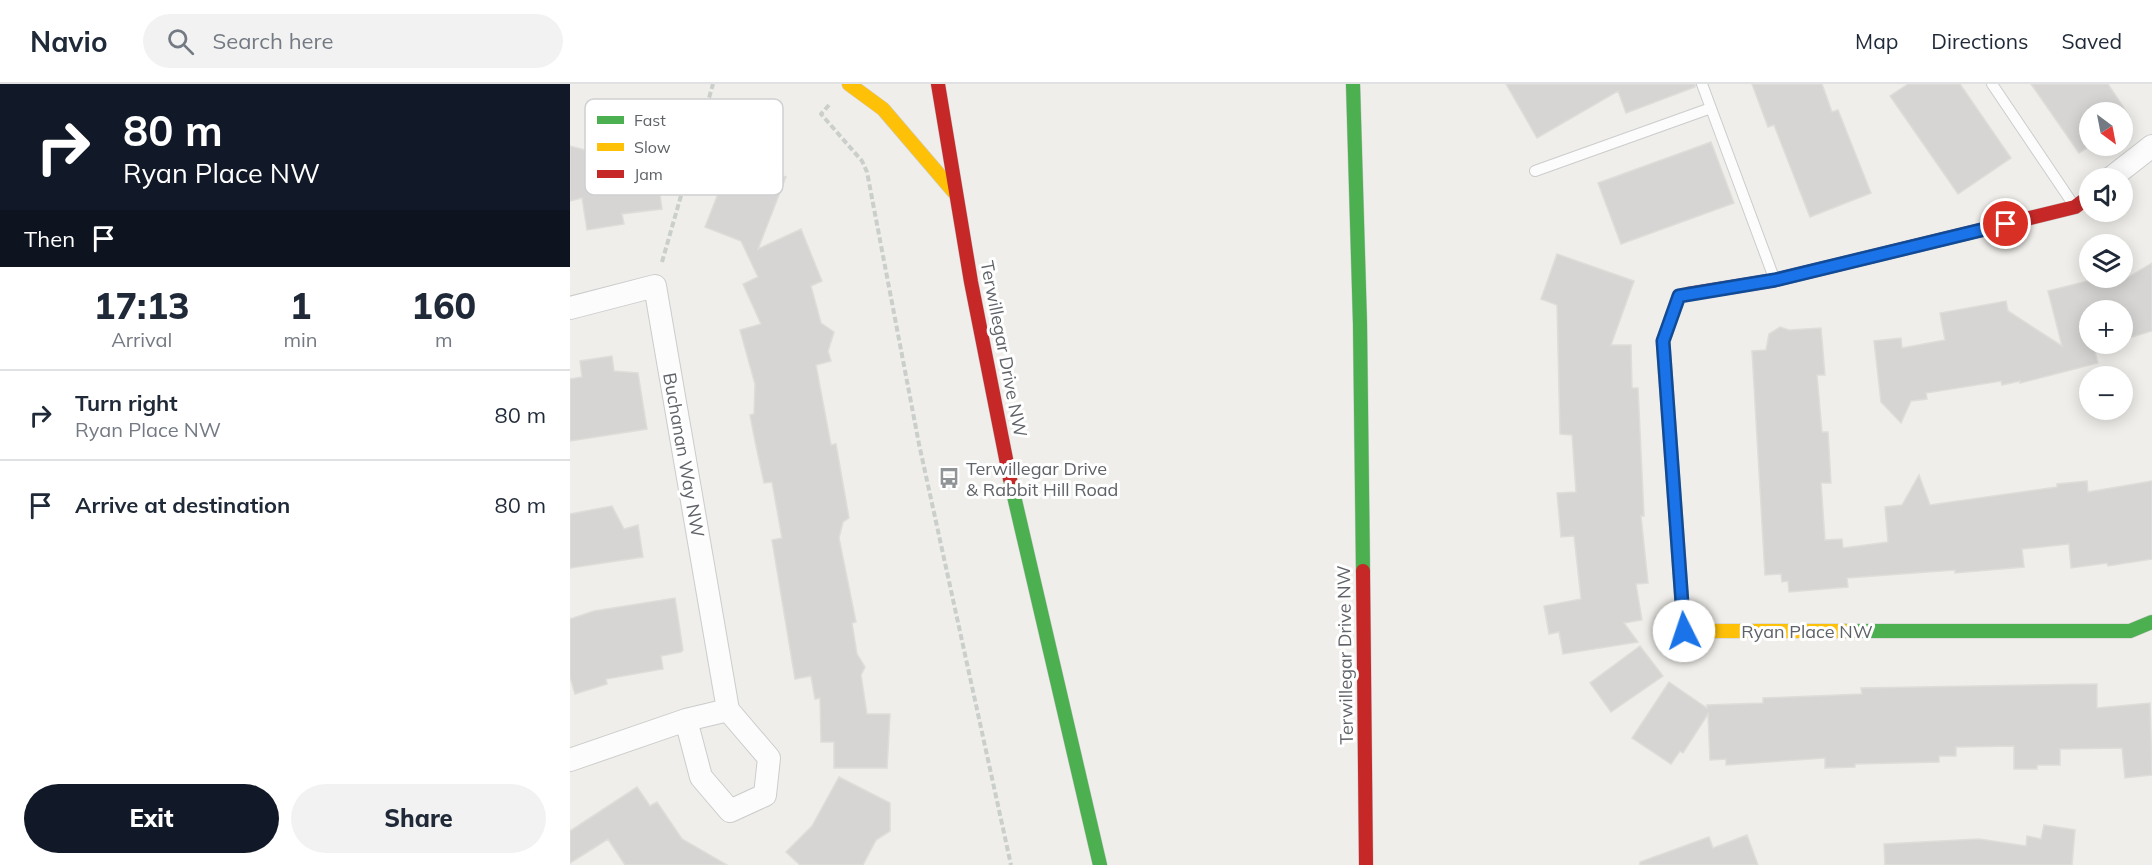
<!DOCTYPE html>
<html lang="en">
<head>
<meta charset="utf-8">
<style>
	body { margin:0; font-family:Mulish,sans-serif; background:#f2f2f3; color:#1f2937; height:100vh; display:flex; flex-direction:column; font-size:22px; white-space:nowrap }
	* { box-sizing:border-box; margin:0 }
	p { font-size:20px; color:#747a83 }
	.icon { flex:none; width:33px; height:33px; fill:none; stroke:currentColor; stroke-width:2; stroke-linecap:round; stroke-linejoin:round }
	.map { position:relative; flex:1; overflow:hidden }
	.details { display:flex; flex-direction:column; background:#fff; width:570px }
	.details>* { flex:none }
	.guide { background:#111827; color:#fff; overflow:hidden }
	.needle { width:39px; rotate:148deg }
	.controls { position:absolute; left:1509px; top:18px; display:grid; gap:12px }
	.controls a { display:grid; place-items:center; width:54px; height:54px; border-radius:50%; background:#fff; box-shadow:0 3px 15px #0003; font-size:30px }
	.pin { position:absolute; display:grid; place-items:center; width:51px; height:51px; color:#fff; margin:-26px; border:3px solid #fff; border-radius:50%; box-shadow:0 2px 6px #0007 }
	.me { position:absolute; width:66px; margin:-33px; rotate:356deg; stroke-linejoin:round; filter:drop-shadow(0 0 4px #0008) }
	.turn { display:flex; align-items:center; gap:21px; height:126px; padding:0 24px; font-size:27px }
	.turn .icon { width:78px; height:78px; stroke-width:2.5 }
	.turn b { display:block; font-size:42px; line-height:51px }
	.then { display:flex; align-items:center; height:57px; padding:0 24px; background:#0003; gap:12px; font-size:22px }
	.eta { display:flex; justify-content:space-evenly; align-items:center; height:102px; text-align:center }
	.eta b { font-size:36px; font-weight:800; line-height:42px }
	.cta { display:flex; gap:12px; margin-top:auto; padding:12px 24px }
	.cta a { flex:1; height:69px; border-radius:36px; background:#111827; color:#fff; font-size:24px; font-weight:800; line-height:69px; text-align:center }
	.cta a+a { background:#f2f2f3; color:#1f2937 }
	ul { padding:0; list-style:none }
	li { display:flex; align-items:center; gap:18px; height:90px; padding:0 24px; border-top:2px solid #e0e1e3 }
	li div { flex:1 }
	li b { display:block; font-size:22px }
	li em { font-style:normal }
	header { display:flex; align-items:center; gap:36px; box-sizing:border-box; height:84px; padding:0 30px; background:#fff; border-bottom:2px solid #e0e1e3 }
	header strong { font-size:28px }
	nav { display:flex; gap:33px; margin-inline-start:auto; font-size:21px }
	.search { width:420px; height:54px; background:#f2f2f3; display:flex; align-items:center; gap:15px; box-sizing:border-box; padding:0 21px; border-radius:33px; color:#747a83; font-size:22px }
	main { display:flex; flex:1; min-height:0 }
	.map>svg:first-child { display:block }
	.building { fill:#d6d5d3; stroke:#deddd9; stroke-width:1.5 }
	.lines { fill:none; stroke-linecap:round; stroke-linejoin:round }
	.lane-casing { stroke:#cbcccc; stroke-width:12 }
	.street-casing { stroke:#cbcccc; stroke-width:24 }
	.fast-casing { stroke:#cacacb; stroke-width:15 }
	.slow-casing { stroke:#cacacb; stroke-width:15 }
	.jam-casing { stroke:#cacacb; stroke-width:15 }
	.path { stroke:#cacfcc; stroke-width:4; stroke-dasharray:6 3; stroke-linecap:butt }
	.lane { stroke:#fdfcfc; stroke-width:10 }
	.street { stroke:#fdfcfc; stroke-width:22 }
	.fast { stroke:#4caf50; stroke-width:14 }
	.slow { stroke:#ffc107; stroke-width:14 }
	.jam { stroke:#c62828; stroke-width:14 }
	.route-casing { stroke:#114b97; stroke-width:15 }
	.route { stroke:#1a73e8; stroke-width:10 }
	.labels { text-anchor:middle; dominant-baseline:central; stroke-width:6; stroke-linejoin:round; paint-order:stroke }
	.street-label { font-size:18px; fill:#5f6368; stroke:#fff }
	.poi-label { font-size:18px; fill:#5f6368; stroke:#fff; text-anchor:start }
	.key { fill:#fff; stroke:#cfd0d2; stroke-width:1.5 }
	.key-label { font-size:16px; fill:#5f6368 }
</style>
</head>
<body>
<header>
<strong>Navio</strong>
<div class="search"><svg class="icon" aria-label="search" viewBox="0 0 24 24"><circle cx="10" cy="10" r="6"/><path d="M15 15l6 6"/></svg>Search here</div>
<nav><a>Map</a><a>Directions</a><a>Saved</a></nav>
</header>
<main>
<section class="details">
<div class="guide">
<div class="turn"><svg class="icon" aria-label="right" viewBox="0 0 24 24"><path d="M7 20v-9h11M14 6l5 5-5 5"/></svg><div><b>80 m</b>Ryan Place NW</div></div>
<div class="then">Then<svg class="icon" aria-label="arrive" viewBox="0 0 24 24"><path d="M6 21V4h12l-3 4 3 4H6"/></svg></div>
</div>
<div class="eta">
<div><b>17:13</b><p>Arrival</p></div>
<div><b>1</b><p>min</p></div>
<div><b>160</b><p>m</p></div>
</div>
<ul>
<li><svg class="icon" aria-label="right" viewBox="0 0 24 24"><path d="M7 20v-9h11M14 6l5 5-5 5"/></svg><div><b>Turn right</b><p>Ryan Place NW</p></div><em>80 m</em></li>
<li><svg class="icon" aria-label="arrive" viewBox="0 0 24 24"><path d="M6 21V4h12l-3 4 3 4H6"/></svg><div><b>Arrive at destination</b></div><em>80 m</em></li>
</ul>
<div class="cta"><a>Exit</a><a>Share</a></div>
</section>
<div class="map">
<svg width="1582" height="781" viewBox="0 0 1582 781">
	<rect width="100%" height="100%" fill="#efeeea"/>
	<path class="building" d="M 936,0 L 1125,0 L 1125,3 L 1056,29 L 1048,7 L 967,54 Z
		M 1182,0 L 1252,0 L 1262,28 L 1268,26 L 1301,109 L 1240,133 L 1204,41 L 1198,43 Z
		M 1338,0 L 1390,0 L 1441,74 L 1388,110 L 1320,12 Z
		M 1461,0 L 1538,0 L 1560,33 L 1552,39 L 1552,28 L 1520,28 L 1520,62 L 1509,69 Z
		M 106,45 L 113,100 L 89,103 L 92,125 L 52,130 L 54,140 L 17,146 L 12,114 L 0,117 L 0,62 L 19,67 L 54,60 L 53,52 Z
		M 1141,58 L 1164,119 L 1051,160 L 1028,99 Z
		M 162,74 L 216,93 L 188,165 L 231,145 L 252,197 L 241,202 L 251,239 L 264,248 L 258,267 L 261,277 L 246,281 L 261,361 L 266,360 L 279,434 L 273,438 L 269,454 L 286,538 L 282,539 L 287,570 L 295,583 L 291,591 L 297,630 L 320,630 L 317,684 L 264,684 L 264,658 L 251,658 L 250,614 L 245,615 L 241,592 L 225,595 L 202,456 L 212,454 L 202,398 L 194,399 L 186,362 L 180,331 L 184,330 L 185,300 L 170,246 L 191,240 L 173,200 L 188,193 L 171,157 L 135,143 Z
		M 987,170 L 1064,197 L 1041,261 L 1061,261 L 1062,304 L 1068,304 L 1074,432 L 1071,432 L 1078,499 L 1066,500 L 1072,536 L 1054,539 L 1068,558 L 993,570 L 989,548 L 979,550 L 974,522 L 1011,515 L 1004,452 L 991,453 L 987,409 L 1006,408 L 1002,351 L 990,350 L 987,221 L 971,215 Z
		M 1582,179 L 1582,247 L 1552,256 L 1552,226 L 1520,226 L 1520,260 L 1541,260 L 1524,264 L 1528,279 L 1450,299 L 1450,297 L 1432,301 L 1431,297 L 1356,309 L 1357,315 L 1341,317 L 1331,339 L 1311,318 L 1304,257 L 1331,254 L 1332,264 L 1375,256 L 1370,229 L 1436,217 L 1438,227 L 1492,262 L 1478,207 L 1529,194 L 1557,194 Z
		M 1210,243 L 1219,246 L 1251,244 L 1255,291 L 1247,291 L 1252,348 L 1258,348 L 1261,399 L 1251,399 L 1255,456 L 1272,455 L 1273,464 L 1318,458 L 1315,423 L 1332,421 L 1349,391 L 1360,421 L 1487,403 L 1487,400 L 1517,397 L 1518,408 L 1582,397 L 1582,475 L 1538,482 L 1537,479 L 1501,484 L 1499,460 L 1452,465 L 1454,483 L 1385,489 L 1385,486 L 1277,494 L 1278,503 L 1219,508 L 1218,497 L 1212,498 L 1211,490 L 1195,491 L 1182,267 L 1196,266 L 1199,250 Z
		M 42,272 L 44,287 L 68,289 L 77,345 L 0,357 L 0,295 L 12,293 L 10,277 Z
		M 42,422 L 54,445 L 68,441 L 73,473 L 0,484 L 0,430 Z
		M 105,514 L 113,566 L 111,568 L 91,572 L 93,585 L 36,595 L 37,600 L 5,610 L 0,593 L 0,535 L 24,527 Z
		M 1070,562 L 1093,592 L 1041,628 L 1020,599 Z
		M 1099,598 L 1137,624 L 1137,621 L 1193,619 L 1193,614 L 1292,610 L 1291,604 L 1527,600 L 1527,624 L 1580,619 L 1582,691 L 1555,694 L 1552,664 L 1490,665 L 1490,681 L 1467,681 L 1467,685 L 1444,685 L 1444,662 L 1386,663 L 1386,672 L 1369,672 L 1369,678 L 1285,680 L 1285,683 L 1255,684 L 1255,674 L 1156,681 L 1156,675 L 1140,676 L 1138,630 L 1113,669 L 1110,667 L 1101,680 L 1062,654 Z
		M 269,693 L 320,719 L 320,747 L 306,756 L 293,781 L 230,781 L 216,768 L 242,742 Z
		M 67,703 L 80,722 L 87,718 L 112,755 L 157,781 L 55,781 L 38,755 L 0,779 L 0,747 Z
		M 1474,741 L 1505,746 L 1502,781 L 1315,781 L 1314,760 L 1409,755 L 1456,762 L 1457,752 L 1471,755 Z
		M 1177,751 L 1188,781 L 1070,781 L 1070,778 L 1139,753 L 1143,764 Z"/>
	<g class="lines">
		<defs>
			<path id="lane" d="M 1132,0 L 1204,194
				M 1422,0 L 1503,120
				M 965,87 L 1141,24"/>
			<path id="street" d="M 1541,94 L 1582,62
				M 0,224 L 85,202 L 158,626 L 116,636 L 0,676
				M 116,636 L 131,693 L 160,727 L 195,711 L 199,674 L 158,626"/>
			<path id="fast" d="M 783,0 L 790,240 L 793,487
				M 440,395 L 530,781
				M 1275,547 L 1560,547 L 1582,538"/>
			<path id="slow" d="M 279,0 L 313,25 L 384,108
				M 1118,210 L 1109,212 L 1093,257 L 1114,547 L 1275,547"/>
			<path id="jam" d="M 368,0 L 401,198 L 440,395
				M 1118,210 L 1205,196 L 1505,123 L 1520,112
				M 793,487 L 796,781"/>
		</defs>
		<use href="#lane" class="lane-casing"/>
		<use href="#street" class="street-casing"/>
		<use href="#fast" class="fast-casing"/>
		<use href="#slow" class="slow-casing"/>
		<use href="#jam" class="jam-casing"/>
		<path class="path" d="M 259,21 L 251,30 L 292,77 L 297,88 L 349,360 L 441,781
			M 92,178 L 143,0"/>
		<use href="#lane" class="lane"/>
		<use href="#street" class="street"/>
		<use href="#fast" class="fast"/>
		<use href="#slow" class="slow"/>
		<use href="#jam" class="jam"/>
	</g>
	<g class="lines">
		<defs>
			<path id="route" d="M 1114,547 L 1093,257 L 1109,212 L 1205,196 L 1436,140"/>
		</defs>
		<use href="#route" class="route-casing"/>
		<use href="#route" class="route"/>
	</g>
	<defs>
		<symbol id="bus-bare" viewBox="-9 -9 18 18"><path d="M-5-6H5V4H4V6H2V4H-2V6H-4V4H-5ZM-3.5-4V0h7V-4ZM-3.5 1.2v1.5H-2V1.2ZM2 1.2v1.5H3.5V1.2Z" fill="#919496" stroke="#fff" stroke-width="2.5" paint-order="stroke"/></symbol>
	</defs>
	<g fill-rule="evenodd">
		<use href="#bus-bare" x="364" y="379" width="30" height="30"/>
	</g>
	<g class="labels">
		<g class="street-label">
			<text transform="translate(434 265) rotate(79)">Terwillegar Drive NW</text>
			<text transform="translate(114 371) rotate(80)">Buchanan Way NW</text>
			<text x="1237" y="547">Ryan Place NW</text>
			<text transform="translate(775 571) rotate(-91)">Terwillegar Drive NW</text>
		</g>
		<g class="poi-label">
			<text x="396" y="384">Terwillegar Drive<tspan x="396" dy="21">&amp; Rabbit Hill Road</tspan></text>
		</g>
	</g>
	<rect x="15" y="15" width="198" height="96" rx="9" class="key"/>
	<rect x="27" y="32" width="27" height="8" fill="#4caf50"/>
	<rect x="27" y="59" width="27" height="8" fill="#ffc107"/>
	<rect x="27" y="86" width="27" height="8" fill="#c62828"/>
	<g class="key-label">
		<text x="64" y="42">Fast</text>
		<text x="64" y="69">Slow</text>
		<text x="64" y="96">Jam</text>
	</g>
</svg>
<div class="controls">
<a><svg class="needle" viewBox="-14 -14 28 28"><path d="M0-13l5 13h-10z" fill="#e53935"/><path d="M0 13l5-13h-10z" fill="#747a83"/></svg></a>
<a><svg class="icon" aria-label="sound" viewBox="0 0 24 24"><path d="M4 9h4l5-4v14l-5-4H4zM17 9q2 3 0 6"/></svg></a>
<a><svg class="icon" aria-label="layers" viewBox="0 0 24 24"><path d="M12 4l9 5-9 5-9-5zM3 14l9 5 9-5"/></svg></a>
<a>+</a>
<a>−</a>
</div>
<div class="pin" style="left:1436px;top:140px;background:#d93025"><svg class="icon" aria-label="arrive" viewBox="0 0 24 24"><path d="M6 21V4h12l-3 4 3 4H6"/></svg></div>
<svg class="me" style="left:1114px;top:547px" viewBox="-20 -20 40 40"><circle r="19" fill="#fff"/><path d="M0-13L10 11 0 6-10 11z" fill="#1a73e8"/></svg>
</div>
</main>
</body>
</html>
